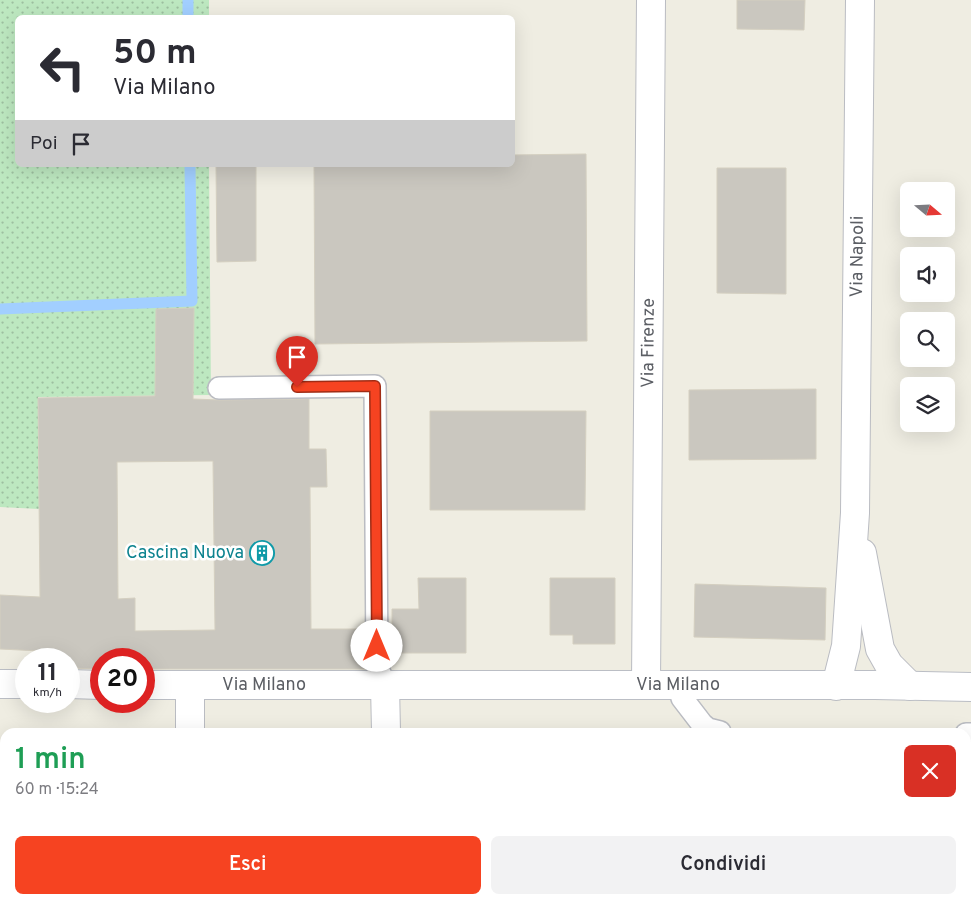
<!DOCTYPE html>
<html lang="it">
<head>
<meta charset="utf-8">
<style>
	body { margin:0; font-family:Overpass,sans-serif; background:#f2f2f3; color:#2b2b33; height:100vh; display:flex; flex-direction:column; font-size:19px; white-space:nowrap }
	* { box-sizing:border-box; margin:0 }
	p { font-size:16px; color:#7c7c81 }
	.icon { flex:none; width:28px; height:28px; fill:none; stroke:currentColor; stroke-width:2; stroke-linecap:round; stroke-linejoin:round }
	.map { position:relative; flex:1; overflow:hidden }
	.panel { position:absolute; left:0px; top:728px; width:971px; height:176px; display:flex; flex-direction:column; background:#fff; border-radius:15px 15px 0 0; box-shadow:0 5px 20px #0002 }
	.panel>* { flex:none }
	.top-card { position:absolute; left:15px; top:15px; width:500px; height:152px; border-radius:8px; box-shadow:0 5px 20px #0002; background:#fff; color:#2b2b33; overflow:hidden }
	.needle { width:32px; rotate:109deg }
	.buttons { position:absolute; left:900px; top:182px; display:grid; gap:10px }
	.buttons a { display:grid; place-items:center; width:55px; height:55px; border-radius:8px; background:#fff; box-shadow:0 5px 20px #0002; font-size:25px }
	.speed { position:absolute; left:15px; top:648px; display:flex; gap:10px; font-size:25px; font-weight:700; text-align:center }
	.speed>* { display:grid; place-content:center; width:65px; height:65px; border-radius:50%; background:#fff; box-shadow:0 5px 20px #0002; line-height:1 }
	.speed small { font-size:12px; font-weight:400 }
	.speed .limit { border:8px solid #d22; background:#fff; color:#111 }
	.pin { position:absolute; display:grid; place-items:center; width:42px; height:42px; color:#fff; margin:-51px -21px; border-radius:50% 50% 50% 0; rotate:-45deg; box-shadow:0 0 5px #0007 }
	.pin .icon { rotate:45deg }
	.me { position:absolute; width:55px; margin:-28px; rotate:0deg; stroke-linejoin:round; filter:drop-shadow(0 0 4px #0008) }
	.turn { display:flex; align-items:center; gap:18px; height:105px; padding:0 15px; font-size:22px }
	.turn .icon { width:65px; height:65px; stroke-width:2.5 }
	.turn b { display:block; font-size:35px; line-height:42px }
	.then { display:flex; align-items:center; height:48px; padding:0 15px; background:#0003; gap:10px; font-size:19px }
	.round { display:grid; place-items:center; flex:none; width:52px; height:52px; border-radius:8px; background:#f2f2f3 }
	.head { display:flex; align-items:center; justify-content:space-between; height:85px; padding:0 15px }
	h1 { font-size:30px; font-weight:600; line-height:38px; color:#1e9e55 }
	.cta { display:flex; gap:10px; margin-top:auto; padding:10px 15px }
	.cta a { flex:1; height:58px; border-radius:8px; background:#f64321; color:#fff; font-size:20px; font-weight:600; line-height:58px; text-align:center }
	.cta a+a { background:#f2f2f3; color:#2b2b33 }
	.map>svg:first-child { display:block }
	.grass { fill:url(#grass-dots) }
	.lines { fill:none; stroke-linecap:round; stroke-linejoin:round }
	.stream { stroke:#a2cfff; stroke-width:11 }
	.building { fill:#cac7bf; stroke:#d4cfc0; fill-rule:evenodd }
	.lane-casing { stroke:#babcc2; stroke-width:24 }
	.street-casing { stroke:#babcc2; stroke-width:30 }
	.secondary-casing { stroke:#bbbec5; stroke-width:30 }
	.lane { stroke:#fff; stroke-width:21 }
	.street { stroke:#fff; stroke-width:28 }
	.secondary { stroke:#fff; stroke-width:28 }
	.route-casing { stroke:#a02c15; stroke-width:12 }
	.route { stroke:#f64321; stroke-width:9 }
	.labels { text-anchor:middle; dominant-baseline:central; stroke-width:5; stroke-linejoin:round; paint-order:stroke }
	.street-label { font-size:18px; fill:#5b5e64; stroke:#fff }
	.culture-label { font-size:18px; fill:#0d838f; stroke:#fff; text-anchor:end }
</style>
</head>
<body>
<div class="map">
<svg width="971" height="903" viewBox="0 0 971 903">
	<defs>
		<pattern id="grass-dots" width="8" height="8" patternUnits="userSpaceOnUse" patternTransform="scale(1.25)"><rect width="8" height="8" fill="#bde8c0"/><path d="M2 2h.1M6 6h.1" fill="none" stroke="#9dbfa0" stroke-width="1.8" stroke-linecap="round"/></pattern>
	</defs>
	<rect width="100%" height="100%" fill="#efede2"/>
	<path class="grass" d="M 0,0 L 209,0 L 209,17 L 18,18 L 18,165 L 209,165 L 211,395 L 38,397 L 39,509 L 0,507 Z"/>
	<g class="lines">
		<path class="stream" d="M 188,0 L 188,18
			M 0,309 L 192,301 L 190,165"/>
	</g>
	<path class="building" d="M 737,0 L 805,0 L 804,30 L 737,29 Z
		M 586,154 L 587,341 L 315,344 L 314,165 L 512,165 L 512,155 Z
		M 216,165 L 256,165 L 256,261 L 217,262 Z
		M 717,168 L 786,168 L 786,294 L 717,293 Z
		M 194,308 L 193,399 L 219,400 L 309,399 L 309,449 L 326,449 L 327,487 L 310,487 L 311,629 L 364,629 L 365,669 L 144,669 L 144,659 L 101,659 L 101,669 L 69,668 L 69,659 L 40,659 L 40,651 L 0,649 L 0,595 L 40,597 L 38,398 L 155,396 L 156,309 ZM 213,461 L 215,630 L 135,631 L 135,598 L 118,599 L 117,462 Z
		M 816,389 L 816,459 L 689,460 L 689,390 Z
		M 430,411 L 586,411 L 585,510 L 430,510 Z
		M 418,578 L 466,578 L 466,653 L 392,653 L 392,609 L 419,609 Z
		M 550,578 L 615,578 L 615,644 L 573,644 L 573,635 L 550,635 Z
		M 695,584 L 826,588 L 825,640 L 694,637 Z"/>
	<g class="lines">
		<defs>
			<path id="lane" d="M 219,388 L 375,386 L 377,666 L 385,685
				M 679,686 L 682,698 L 702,724 L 708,729 L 720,732
				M 966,734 L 971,734
				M 966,894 L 971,894"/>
			<g id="street">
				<path d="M 862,553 L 880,649 L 889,665 L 910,686"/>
				<path d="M 190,685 L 190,732"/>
				<path d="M 385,685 L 386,732"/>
				<path id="s1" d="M 646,685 L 651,0"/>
				<path id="s2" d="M 836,686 L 846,646 L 855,513 L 860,0"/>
				<path d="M 190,899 L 190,903"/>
				<path d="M 391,899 L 391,903"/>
			</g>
			<g id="secondary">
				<path d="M 0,684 L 26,684"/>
				<path d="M 69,684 L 101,685"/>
				<path id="s3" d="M 144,685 L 875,685 L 971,687"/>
			</g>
		</defs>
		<use href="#lane" class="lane-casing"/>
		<use href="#street" class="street-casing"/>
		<use href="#secondary" class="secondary-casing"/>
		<use href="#lane" class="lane"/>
		<use href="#street" class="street"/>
		<use href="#secondary" class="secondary"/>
	</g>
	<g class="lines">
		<defs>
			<path id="route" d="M 297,387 L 375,386 L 377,646"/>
		</defs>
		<use href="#route" class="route-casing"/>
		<use href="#route" class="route"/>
	</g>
	<defs>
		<symbol id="building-ring" viewBox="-11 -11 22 22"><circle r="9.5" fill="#fff" stroke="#0f9aa8" stroke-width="1.5"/><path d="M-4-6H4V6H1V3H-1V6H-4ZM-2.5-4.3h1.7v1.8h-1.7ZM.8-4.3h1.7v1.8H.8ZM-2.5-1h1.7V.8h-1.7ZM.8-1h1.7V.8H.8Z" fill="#0f9aa8"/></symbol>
	</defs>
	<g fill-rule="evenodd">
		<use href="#building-ring" x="248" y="539" width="28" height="28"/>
	</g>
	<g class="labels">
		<g class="street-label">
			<text stroke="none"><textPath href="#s2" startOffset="431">Via Napoli</textPath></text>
			<text stroke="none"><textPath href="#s1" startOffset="342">Via Firenze</textPath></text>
			<text stroke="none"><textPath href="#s3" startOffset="120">Via Milano</textPath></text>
			<text stroke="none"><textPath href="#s3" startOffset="534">Via Milano</textPath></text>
		</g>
		<g class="culture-label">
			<text x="244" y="553">Cascina Nuova</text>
		</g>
	</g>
</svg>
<div class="buttons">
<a><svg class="needle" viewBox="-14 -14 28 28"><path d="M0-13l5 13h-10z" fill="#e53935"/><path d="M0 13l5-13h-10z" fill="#7c7c81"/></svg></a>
<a><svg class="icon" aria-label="sound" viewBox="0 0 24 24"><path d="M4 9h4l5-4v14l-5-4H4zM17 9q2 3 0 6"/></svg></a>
<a><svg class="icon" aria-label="search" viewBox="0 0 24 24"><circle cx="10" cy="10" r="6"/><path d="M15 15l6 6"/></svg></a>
<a><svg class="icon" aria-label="layers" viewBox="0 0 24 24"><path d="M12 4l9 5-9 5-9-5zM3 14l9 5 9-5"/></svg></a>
</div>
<div class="speed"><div>11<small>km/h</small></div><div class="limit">20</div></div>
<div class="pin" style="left:297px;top:387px;background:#d93025"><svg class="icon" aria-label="arrive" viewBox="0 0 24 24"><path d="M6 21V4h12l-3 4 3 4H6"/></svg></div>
<svg class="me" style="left:377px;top:646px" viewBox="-20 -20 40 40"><circle r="19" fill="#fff"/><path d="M0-13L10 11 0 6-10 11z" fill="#f64321"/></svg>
<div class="top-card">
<div class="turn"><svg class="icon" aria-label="left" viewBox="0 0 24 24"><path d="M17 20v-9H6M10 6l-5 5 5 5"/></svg><div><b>50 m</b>Via Milano</div></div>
<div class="then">Poi<svg class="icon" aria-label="arrive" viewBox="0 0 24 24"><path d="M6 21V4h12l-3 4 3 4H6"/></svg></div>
</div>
<section class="panel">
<div class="head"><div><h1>1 min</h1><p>60 m · 15:24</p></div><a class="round" style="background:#d93025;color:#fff"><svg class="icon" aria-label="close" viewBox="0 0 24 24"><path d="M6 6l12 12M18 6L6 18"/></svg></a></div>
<div class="cta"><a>Esci</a><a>Condividi</a></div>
</section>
</div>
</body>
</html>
